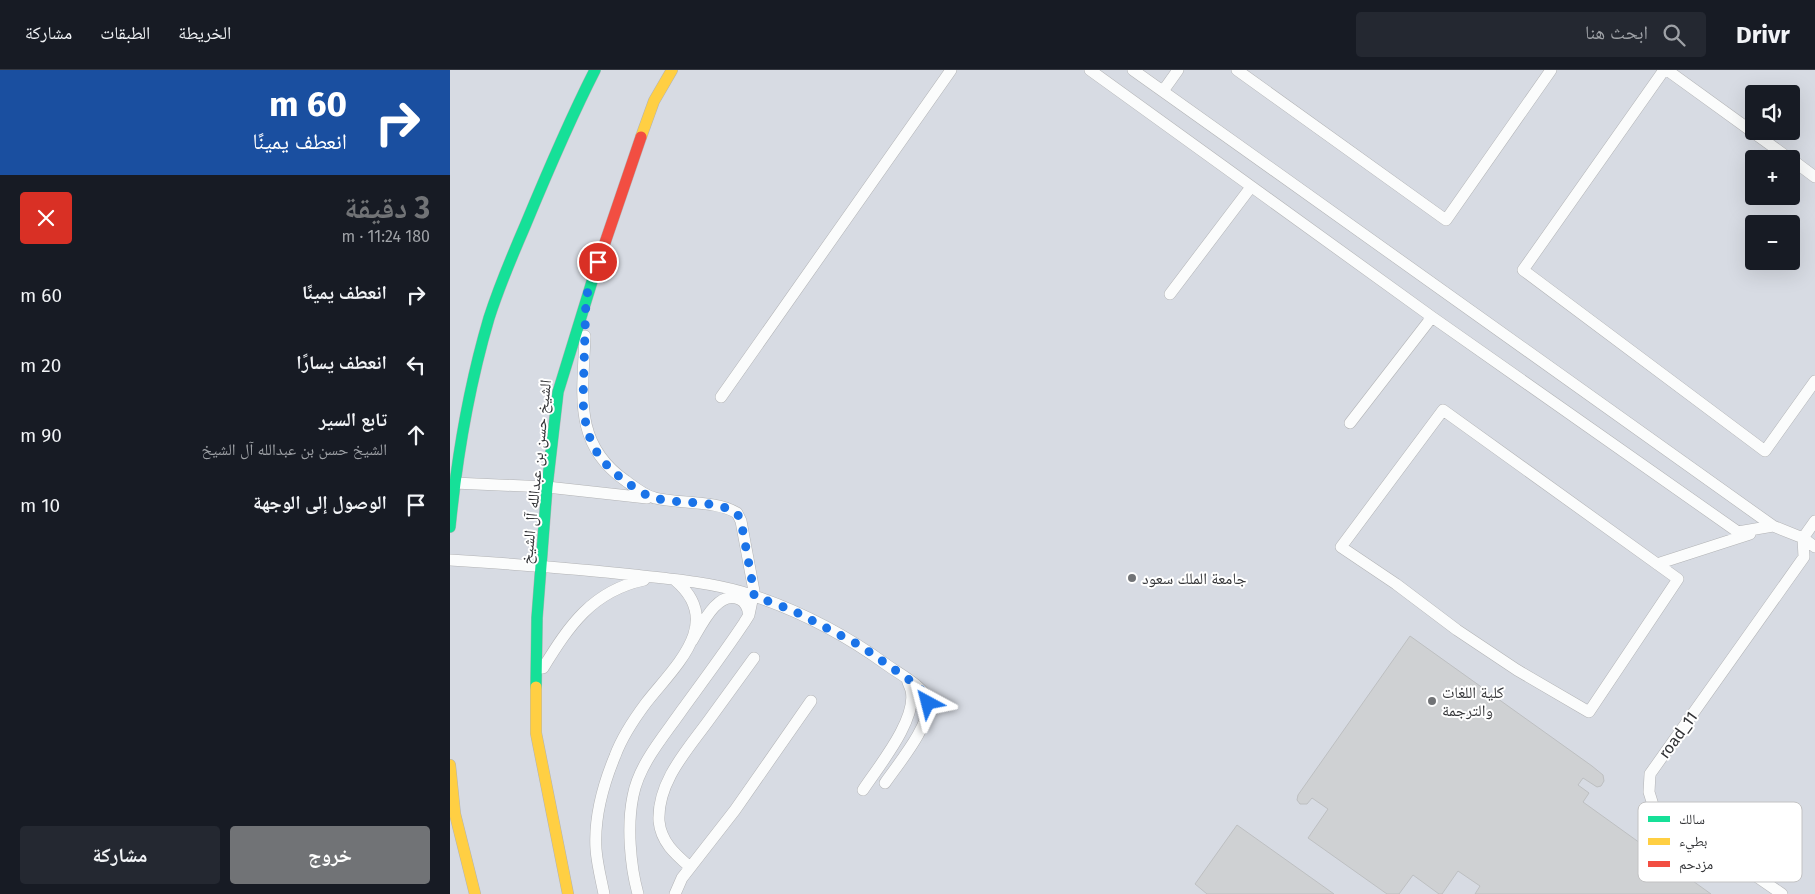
<!DOCTYPE html>
<html lang="ar">
<head>
<meta charset="utf-8">
<style>
	body { margin:0; font-family:"Fira Sans","Noto Naskh Arabic",sans-serif; background:#242831; color:#f1f3f6; direction:rtl; height:100vh; display:flex; flex-direction:column; font-size:19px; white-space:nowrap }
	* { box-sizing:border-box; margin:0 }
	p { font-size:16px; color:#9ea1a6 }
	.icon { flex:none; width:28px; height:28px; fill:none; stroke:currentColor; stroke-width:2; stroke-linecap:round; stroke-linejoin:round }
	.map { position:relative; flex:1; overflow:hidden; direction:ltr }
	.panel { display:flex; flex-direction:column; background:#171b24; width:450px }
	.panel>* { flex:none }
	.top-card { background:#1a4fa0; color:#fff; overflow:hidden }
	.fabs { position:absolute; left:1295px; top:15px; display:grid; gap:10px }
	.fabs a { display:grid; place-items:center; width:55px; height:55px; border-radius:5px; background:#171b24; box-shadow:0 5px 20px #0002; font-size:25px }
	.pin { position:absolute; display:grid; place-items:center; width:42px; height:42px; color:#fff; margin:-21px; border:2px solid #fff; border-radius:50%; box-shadow:0 1px 5px #0007 }
	.me { position:absolute; width:55px; margin:-28px; rotate:322deg; stroke-linejoin:round; filter:drop-shadow(0 0 4px #0008) }
	.turn { display:flex; align-items:center; gap:18px; height:105px; padding:0 20px; font-size:22px }
	.turn .icon { width:65px; height:65px; stroke-width:2.5 }
	.turn b { display:block; font-size:35px; line-height:42px }
	.round { display:grid; place-items:center; flex:none; width:52px; height:52px; border-radius:5px; background:#242831 }
	.head { display:flex; align-items:center; justify-content:space-between; height:85px; padding:0 20px }
	h1 { font-size:30px; font-weight:700; line-height:38px; color:#717376 }
	.cta { display:flex; gap:10px; margin-top:auto; padding:10px 20px }
	.cta a { flex:1; height:58px; border-radius:5px; background:#717376; color:#fff; font-size:20px; font-weight:700; line-height:58px; text-align:center }
	.cta a+a { background:#242831; color:#f1f3f6 }
	ul { padding:0; list-style:none }
	li { display:flex; align-items:center; gap:15px; height:70px; padding:0 20px }
	li div { flex:1 }
	li b { display:block; font-size:19px }
	li em { font-style:normal }
	header { display:flex; align-items:center; gap:30px; box-sizing:border-box; height:70px; padding:0 25px; background:#171b24; border-bottom:1px solid #363941 }
	header strong { font-size:24px }
	nav { display:flex; gap:28px; margin-inline-start:auto; font-size:18px }
	.search { width:350px; height:45px; background:#242831; display:flex; align-items:center; gap:12px; box-sizing:border-box; padding:0 18px; border-radius:5px; color:#9ea1a6; font-size:19px }
	main { display:flex; flex:1; min-height:0 }
	.map>svg:first-child { display:block }
	.built { fill:#d7dbe3; fill-rule:evenodd }
	.building { fill:#cfd1d3; stroke:#bdbfc1 }
	.lines { fill:none; stroke-linecap:round; stroke-linejoin:round }
	.lane-casing { stroke:#b2b3b5; stroke-width:12 }
	.fast-casing { stroke:#b2b3b5; stroke-width:12 }
	.slow-casing { stroke:#b2b3b5; stroke-width:12 }
	.jam-casing { stroke:#b2b3b5; stroke-width:12 }
	.lane { stroke:#fbfcfc; stroke-width:11 }
	.fast { stroke:#16e098; stroke-width:11 }
	.slow { stroke:#ffcf43; stroke-width:11 }
	.jam { stroke:#f24e42; stroke-width:11 }
	.route { stroke:#1a73e8; stroke-width:9; stroke-dasharray:0 16.2 }
	.poi-dot { fill:#717376; stroke:#fff; stroke-width:2 }
	.labels { text-anchor:middle; dominant-baseline:central; stroke-width:4; stroke-linejoin:round; paint-order:stroke }
	.street-label { font-size:16px; fill:#323336; stroke:#fff }
	.poi-label { font-size:16px; fill:#323336; stroke:#fff; text-anchor:start }
	.key { fill:#fff; stroke:#c2c2c3; stroke-width:1 }
	.key-label { font-size:14px; fill:#323336 }
</style>
</head>
<body>
<header>
<strong>Drivr</strong>
<div class="search"><svg class="icon" aria-label="search" viewBox="0 0 24 24"><circle cx="10" cy="10" r="6"/><path d="M15 15l6 6"/></svg>ابحث هنا</div>
<nav><a>الخريطة</a><a>الطبقات</a><a>مشاركة</a></nav>
</header>
<main>
<div class="map">
<svg width="1365" height="824" viewBox="0 0 1365 824">
	<rect width="100%" height="100%" fill="#e7e9ec"/>
	<path class="built" d="M 0,0 L 1365,0 L 1365,824 L 0,824 ZM 1304,24 L 1341,24 L 1341,61 L 1304,61 ZM 1304,89 L 1341,89 L 1341,126 L 1304,126 ZM 1304,154 L 1341,154 L 1341,191 L 1304,191 Z"/>
	<path class="building" d="M 960,566 L 1142,696 L 1153,705 L 1154,711 L 1151,716 L 1147,717 L 1133,708 L 1128,715 L 1139,723 L 1133,732 L 1261,824 L 1025,824 L 1030,816 L 1008,801 L 992,824 L 989,824 L 963,805 L 949,824 L 937,824 L 858,768 L 878,739 L 862,728 L 857,734 L 850,734 L 847,730 L 848,725 Z
		M 787,755 L 884,824 L 757,824 L 745,814 Z"/>
	<g class="lines">
		<defs>
			<path id="lane" d="M 640,0 L 982,247 L 1288,462 L 1323,456
				M 683,0 L 1323,456 L 1353,468 L 1365,477
				M 787,0 L 996,150 L 1101,0
				M 1214,0 L 1073,200 L 1315,381 L 1365,311
				M 1217,0 L 1340,89
				M 713,21 L 728,0
				M 1341,89 L 1365,107
				M 720,224 L 801,117
				M 135,266 C 133,323 122,374 176,411 C 184,417 195,426 205,428 C 230,434 265,430 287,443 L 291,451 L 304,521 L 299,545
				M 271,327 L 501,0
				M 993,340 L 1228,509 L 1139,642 L 1067,600 L 1007,560 L 946,514 L 891,477 Z
				M 900,353 L 982,247
				M 4,413 L 97,417 L 197,428
				M 1353,468 L 1365,451
				M 0,490 C 62,494 123,498 184,505 C 220,509 258,512 292,522 C 344,538 393,563 437,595 C 448,603 475,617 478,631 C 482,654 448,694 435,713
				M 1207,494 L 1300,464
				M 93,598 C 119,556 142,521 194,510
				M 413,720 C 428,697 468,649 461,620 C 460,617 458,613 457,609
				M 240,797 C 225,784 211,772 209,751 C 207,712 238,679 259,650 C 274,629 289,609 304,588
				M 154,824 C 151,809 147,794 146,779 C 144,747 153,715 165,686 C 172,667 184,649 196,633 C 224,597 275,553 226,511
				M 188,824 C 180,795 177,755 183,726 C 189,694 214,666 232,640 C 253,611 274,583 294,553 L 299,545 C 298,538 296,532 289,529 C 268,519 251,556 242,571
				M 225,824 L 232,808 L 285,740 L 361,631
				M 1332,824 L 1203,735 L 1199,722 L 1200,704 L 1354,487 L 1353,468"/>
			<path id="fast" d="M 0,457 C 7,386 19,316 39,248 C 49,217 62,186 75,156 C 97,103 119,51 145,0
				M 86,617 L 87,548 L 97,417 L 108,322 L 144,205"/>
			<path id="slow" d="M 191,67 L 204,31 L 222,0
				M 86,617 L 86,663 L 118,824
				M 0,695 L 5,744 L 25,824"/>
			<path id="jam" d="M 144,205 L 191,67"/>
		</defs>
		<use href="#lane" class="lane-casing"/>
		<use href="#fast" class="fast-casing"/>
		<use href="#slow" class="slow-casing"/>
		<use href="#jam" class="jam-casing"/>
		<use href="#lane" class="lane"/>
		<use href="#fast" class="fast"/>
		<use href="#slow" class="slow"/>
		<use href="#jam" class="jam"/>
	</g>
	<g class="lines">
		<path class="route" d="M 148,192 L 136,227 L 133,330 C 135,368 146,391 178,413 C 186,419 196,426 205,428 C 231,435 264,429 287,443 L 291,451 L 304,522 L 304,526 L 342,540 L 411,576 L 468,616 L 477,627 L 478,633"/>
	</g>
	<g class="poi-dot">
		<circle cx="682" cy="508" r="5"/>
		<circle cx="982" cy="631" r="5"/>
	</g>
	<g class="labels">
		<g class="street-label">
			<text transform="translate(86 402) rotate(-84)">الشيخ حسن بن عبدالله آل الشيخ</text>
			<text transform="translate(1228 665) rotate(-54)">road_11</text>
		</g>
		<g class="poi-label">
			<text x="692" y="508">جامعة الملك سعود</text>
			<text x="992" y="622">كلية اللغات<tspan x="992" dy="18">والترجمة</tspan></text>
		</g>
	</g>
	<rect x="1188" y="732" width="164" height="80" rx="8" class="key"/>
	<rect x="1198" y="746" width="22" height="6" fill="#16e098"/>
	<rect x="1198" y="768" width="22" height="7" fill="#ffcf43"/>
	<rect x="1198" y="791" width="22" height="6" fill="#f24e42"/>
	<g class="key-label">
		<text x="1229" y="754">سالك</text>
		<text x="1229" y="776">بطيء</text>
		<text x="1229" y="799">مزدحم</text>
	</g>
</svg>
<div class="fabs">
<a><svg class="icon" aria-label="sound" viewBox="0 0 24 24"><path d="M4 9h4l5-4v14l-5-4H4zM17 9q2 3 0 6"/></svg></a>
<a>+</a>
<a>−</a>
</div>
<div class="pin" style="left:148px;top:192px;background:#d93025"><svg class="icon" aria-label="arrive" viewBox="0 0 24 24"><path d="M6 21V4h12l-3 4 3 4H6"/></svg></div>
<svg class="me" style="left:478px;top:633px" viewBox="-20 -20 40 40"><path d="M0-17L14 15 0 8-14 15z" fill="#1a73e8" stroke="#fff" stroke-width="4"/></svg>
</div>
<section class="panel">
<div class="top-card">
<div class="turn"><svg class="icon" aria-label="right" viewBox="0 0 24 24"><path d="M7 20v-9h11M14 6l5 5-5 5"/></svg><div><b>60 m</b>انعطف يمينًا</div></div>
</div>
<div class="head"><div><h1>3 دقيقة</h1><p>180 m · 11:24</p></div><a class="round" style="background:#d93025;color:#fff"><svg class="icon" aria-label="close" viewBox="0 0 24 24"><path d="M6 6l12 12M18 6L6 18"/></svg></a></div>
<ul>
<li><svg class="icon" aria-label="right" viewBox="0 0 24 24"><path d="M7 20v-9h11M14 6l5 5-5 5"/></svg><div><b>انعطف يمينًا</b></div><em>60 m</em></li>
<li><svg class="icon" aria-label="left" viewBox="0 0 24 24"><path d="M17 20v-9H6M10 6l-5 5 5 5"/></svg><div><b>انعطف يسارًا</b></div><em>20 m</em></li>
<li><svg class="icon" aria-label="ahead" viewBox="0 0 24 24"><path d="M12 20V5M6 11l6-6 6 6"/></svg><div><b>تابع السير</b><p>الشيخ حسن بن عبدالله آل الشيخ</p></div><em>90 m</em></li>
<li><svg class="icon" aria-label="arrive" viewBox="0 0 24 24"><path d="M6 21V4h12l-3 4 3 4H6"/></svg><div><b>الوصول إلى الوجهة</b></div><em>10 m</em></li>
</ul>
<div class="cta"><a>خروج</a><a>مشاركة</a></div>
</section>
</main>
</body>
</html>
